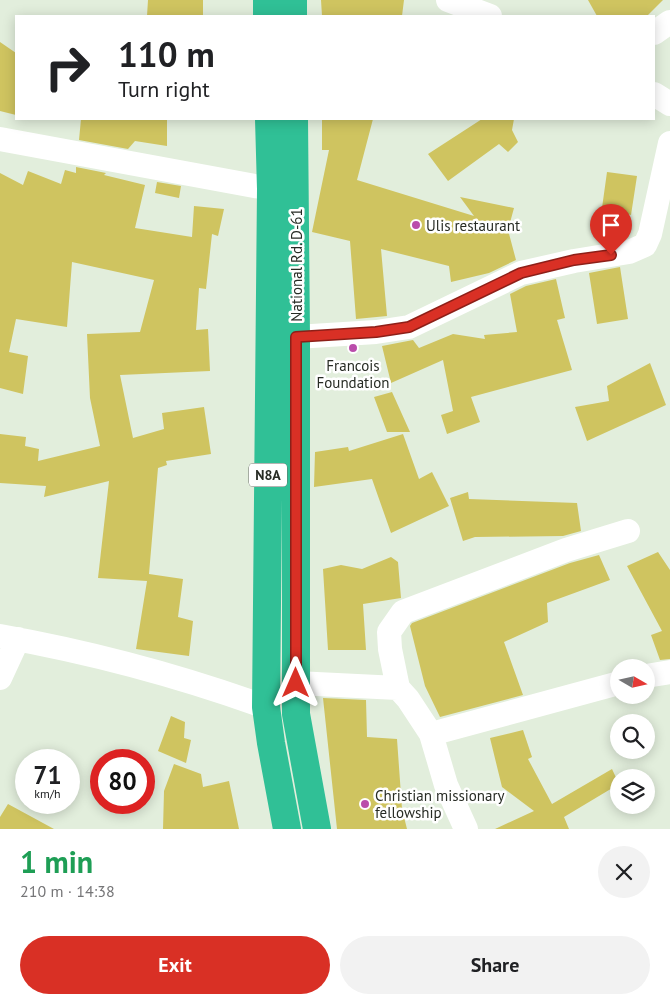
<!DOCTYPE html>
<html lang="en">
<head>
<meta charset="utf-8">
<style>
	body { margin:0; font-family:"PT Sans",sans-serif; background:#f2f2f2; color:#202124; height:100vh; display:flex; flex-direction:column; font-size:19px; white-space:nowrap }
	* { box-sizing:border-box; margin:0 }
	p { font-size:16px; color:#757577 }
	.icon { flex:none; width:28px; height:28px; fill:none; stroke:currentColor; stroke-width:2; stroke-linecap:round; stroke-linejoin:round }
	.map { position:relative; height:829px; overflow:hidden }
	.sheet { display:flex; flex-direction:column; background:#fff; flex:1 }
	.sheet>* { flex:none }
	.top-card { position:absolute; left:15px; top:15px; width:640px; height:105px; border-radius:0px; box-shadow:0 2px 12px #0003; background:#fff; color:#202124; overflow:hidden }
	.needle { width:32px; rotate:99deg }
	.tools { position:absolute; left:610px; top:659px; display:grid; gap:10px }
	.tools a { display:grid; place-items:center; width:45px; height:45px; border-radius:50%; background:#fff; box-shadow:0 2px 12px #0003; font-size:25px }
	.speed { position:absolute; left:15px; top:749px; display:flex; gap:10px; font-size:25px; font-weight:700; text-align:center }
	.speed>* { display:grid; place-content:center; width:65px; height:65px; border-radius:50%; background:#fff; box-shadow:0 2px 12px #0003; line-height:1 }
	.speed small { font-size:12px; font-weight:400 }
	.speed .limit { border:8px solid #d22; background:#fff; color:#111 }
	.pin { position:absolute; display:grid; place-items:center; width:42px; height:42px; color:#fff; margin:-51px -21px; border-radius:50% 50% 50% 0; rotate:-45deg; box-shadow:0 0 5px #0007 }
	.pin .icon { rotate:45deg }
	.me { position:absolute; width:55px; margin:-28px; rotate:0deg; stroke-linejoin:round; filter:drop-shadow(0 0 4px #0008) }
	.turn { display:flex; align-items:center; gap:18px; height:105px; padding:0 20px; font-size:22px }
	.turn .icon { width:65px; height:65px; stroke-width:2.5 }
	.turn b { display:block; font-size:35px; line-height:42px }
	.round { display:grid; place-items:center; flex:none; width:52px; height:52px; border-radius:26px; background:#f2f2f2 }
	.headline { display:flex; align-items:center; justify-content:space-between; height:85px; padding:0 20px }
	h1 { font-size:30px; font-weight:700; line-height:38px; color:#1e9e55 }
	.action { display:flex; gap:10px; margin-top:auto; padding:10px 20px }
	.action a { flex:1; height:58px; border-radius:30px; background:#d93025; color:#fff; font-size:20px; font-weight:700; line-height:58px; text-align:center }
	.action a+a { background:#f2f2f2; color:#202124 }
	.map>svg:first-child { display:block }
	.building { fill:#cfc460 }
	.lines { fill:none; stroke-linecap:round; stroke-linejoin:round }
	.street { stroke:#fff; stroke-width:24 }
	.highway { stroke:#30c096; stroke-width:28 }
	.route-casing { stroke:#8d1f18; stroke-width:12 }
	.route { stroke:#d93025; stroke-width:9 }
	.poi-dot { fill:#ba4dab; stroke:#fff; stroke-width:2 }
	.labels { text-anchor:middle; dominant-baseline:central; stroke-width:5; stroke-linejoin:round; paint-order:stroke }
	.shield { fill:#fff; stroke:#686b66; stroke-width:1 }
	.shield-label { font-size:14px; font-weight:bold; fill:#272b24 }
	.poi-label { font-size:15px; fill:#272b24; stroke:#fff; text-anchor:start }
	.street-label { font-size:15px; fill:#272b24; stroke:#fff }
</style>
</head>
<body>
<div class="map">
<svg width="670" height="829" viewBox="0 0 670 829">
	<rect width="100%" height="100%" fill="#e2eedc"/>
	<path class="building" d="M 148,0 L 203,0 L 203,16 L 147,16 Z
		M 321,0 L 404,0 L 402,16 L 322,16 Z
		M 588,0 L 663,0 L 647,16 L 597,16 Z
		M 0,42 L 16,53 L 16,115 L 0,111 Z
		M 81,119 L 167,119 L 167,146 L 135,141 L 128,149 L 79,140 Z
		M 322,119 L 373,119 L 357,180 L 474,216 L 460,197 L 514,208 L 508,230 L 516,260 L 489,273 L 451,282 L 449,266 L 381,249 L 387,316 L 356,319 L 350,241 L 312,232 L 329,150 L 322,150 Z
		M 482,119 L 514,119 L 512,130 L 518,142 L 508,152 L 499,144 L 448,181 L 428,154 Z
		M 76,167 L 106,173 L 104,175 L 145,185 L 135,228 L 192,237 L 194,206 L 224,209 L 218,236 L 212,234 L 206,289 L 199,288 L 196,330 L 208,329 L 210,371 L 120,375 L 133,438 L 164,429 L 162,413 L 204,407 L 211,454 L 166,461 L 167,465 L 158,468 L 149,574 L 183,579 L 178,617 L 193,621 L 189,656 L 136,649 L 147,581 L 98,578 L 109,481 L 44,497 L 46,486 L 0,483 L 0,434 L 26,437 L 25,446 L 39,449 L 38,461 L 100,446 L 90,398 L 87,334 L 140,332 L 154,280 L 72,262 L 67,327 L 16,319 L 9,352 L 28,356 L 23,394 L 0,388 L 0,173 L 23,185 L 28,171 L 61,184 L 65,170 L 76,173 Z
		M 607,172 L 637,176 L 631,215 L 602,208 Z
		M 157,182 L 181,186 L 179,198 L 155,193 Z
		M 620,267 L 628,319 L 597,324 L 589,273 Z
		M 556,279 L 565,318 L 557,320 L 572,370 L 471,397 L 480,422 L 447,434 L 441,415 L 453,411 L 443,360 L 391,383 L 382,346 L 413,340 L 419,348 L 453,334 L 485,339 L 484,335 L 517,332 L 510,294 L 526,286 Z
		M 650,363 L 666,405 L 587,441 L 575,407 L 609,401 L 607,386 Z
		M 392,392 L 410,432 L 387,432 L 374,397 Z
		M 403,434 L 419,479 L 432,472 L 449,506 L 391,533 L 372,479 L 314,487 L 315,452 L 348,447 L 349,451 Z
		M 468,492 L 469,499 L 577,503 L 581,531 L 563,536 L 475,537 L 463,541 L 450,498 Z
		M 658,552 L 670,570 L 670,659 L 660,660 L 651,635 L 662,631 L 627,566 Z
		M 599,555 L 610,580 L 547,603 L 548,622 L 504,642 L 523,695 L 440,717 L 425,686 L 410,626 L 412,623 L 570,563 Z
		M 391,557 L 398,562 L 401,598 L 363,604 L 366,650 L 328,650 L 323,569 L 341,565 L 362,569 Z
		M 323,698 L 366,700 L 367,737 L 397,739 L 402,809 L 407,829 L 337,829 Z
		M 171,716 L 185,722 L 184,738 L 191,740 L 186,763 L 158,751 Z
		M 523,730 L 532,757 L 528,759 L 552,804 L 612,769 L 619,784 L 564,817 L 569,829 L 495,829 L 534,811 L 502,787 L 490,738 Z
		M 174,764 L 201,774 L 203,787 L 229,781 L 239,829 L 163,829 L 164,791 Z
		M 8,804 L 54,829 L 0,829 L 0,817 Z"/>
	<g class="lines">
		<path class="street" d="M 448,0 L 490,16
			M 654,33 L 670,22
			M 654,94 L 670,104
			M 0,139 L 271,189
			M 296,337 L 376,332 L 409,327 L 521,273 L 574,261 L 629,252 L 645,245 L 650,234 L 670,143
			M 0,636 C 90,652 180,676 266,707
			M 646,676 L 670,672
			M 0,678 L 18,639
			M 296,683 L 398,688 L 408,699 L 431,734 L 446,785 L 466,829
			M 398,688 L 390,649 L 389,632 L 403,612 L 566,550 L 628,531
			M 431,734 L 619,683"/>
		<path class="highway" d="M 267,0 L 267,16
			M 293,0 L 293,16
			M 269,119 L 271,189 L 266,707 L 271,743 L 287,829
			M 294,119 L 296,337 L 296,714 L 317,829"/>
	</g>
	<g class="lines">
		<defs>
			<path id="route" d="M 296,683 L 296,337 L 376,332 L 409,327 L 521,273 L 574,260 L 611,255"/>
		</defs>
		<use href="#route" class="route-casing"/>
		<use href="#route" class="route"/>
	</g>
	<g class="poi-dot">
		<circle cx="416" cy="225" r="5"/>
		<circle cx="353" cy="348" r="5"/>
		<circle cx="365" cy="804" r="5"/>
	</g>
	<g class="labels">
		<rect class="shield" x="249" y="463.5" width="38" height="23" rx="4"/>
		<g class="shield-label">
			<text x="268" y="475">N8A</text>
		</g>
		<g class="poi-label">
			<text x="426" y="225">Ulis restaurant</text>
			<text x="353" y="365" text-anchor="middle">Francois<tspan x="353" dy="17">Foundation</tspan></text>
			<text x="375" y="795">Christian missionary<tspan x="375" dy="17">fellowship</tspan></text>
		</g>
		<g class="street-label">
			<text transform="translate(296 265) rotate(-90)">National Rd. D-61</text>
		</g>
	</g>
</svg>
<div class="tools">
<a><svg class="needle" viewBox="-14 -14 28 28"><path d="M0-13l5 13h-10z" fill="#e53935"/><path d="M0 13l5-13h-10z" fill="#757577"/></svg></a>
<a><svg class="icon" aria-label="search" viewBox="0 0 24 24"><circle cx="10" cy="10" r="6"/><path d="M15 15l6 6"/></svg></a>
<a><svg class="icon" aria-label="layers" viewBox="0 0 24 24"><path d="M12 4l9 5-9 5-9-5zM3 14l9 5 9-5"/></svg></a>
</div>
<div class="speed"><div>71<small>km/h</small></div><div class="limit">80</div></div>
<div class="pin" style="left:611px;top:255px;background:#d93025"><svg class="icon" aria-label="arrive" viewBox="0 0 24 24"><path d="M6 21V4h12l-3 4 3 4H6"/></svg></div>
<svg class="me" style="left:296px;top:683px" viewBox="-20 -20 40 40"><path d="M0-17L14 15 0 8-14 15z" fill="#d93025" stroke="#fff" stroke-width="4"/></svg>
<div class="top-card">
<div class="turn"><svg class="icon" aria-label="right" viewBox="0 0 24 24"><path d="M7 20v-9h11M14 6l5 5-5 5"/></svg><div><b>110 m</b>Turn right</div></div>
</div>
</div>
<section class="sheet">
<div class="headline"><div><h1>1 min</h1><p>210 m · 14:38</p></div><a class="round"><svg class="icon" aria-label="close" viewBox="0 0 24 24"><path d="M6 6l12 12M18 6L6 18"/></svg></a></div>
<div class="action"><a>Exit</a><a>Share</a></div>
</section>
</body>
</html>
